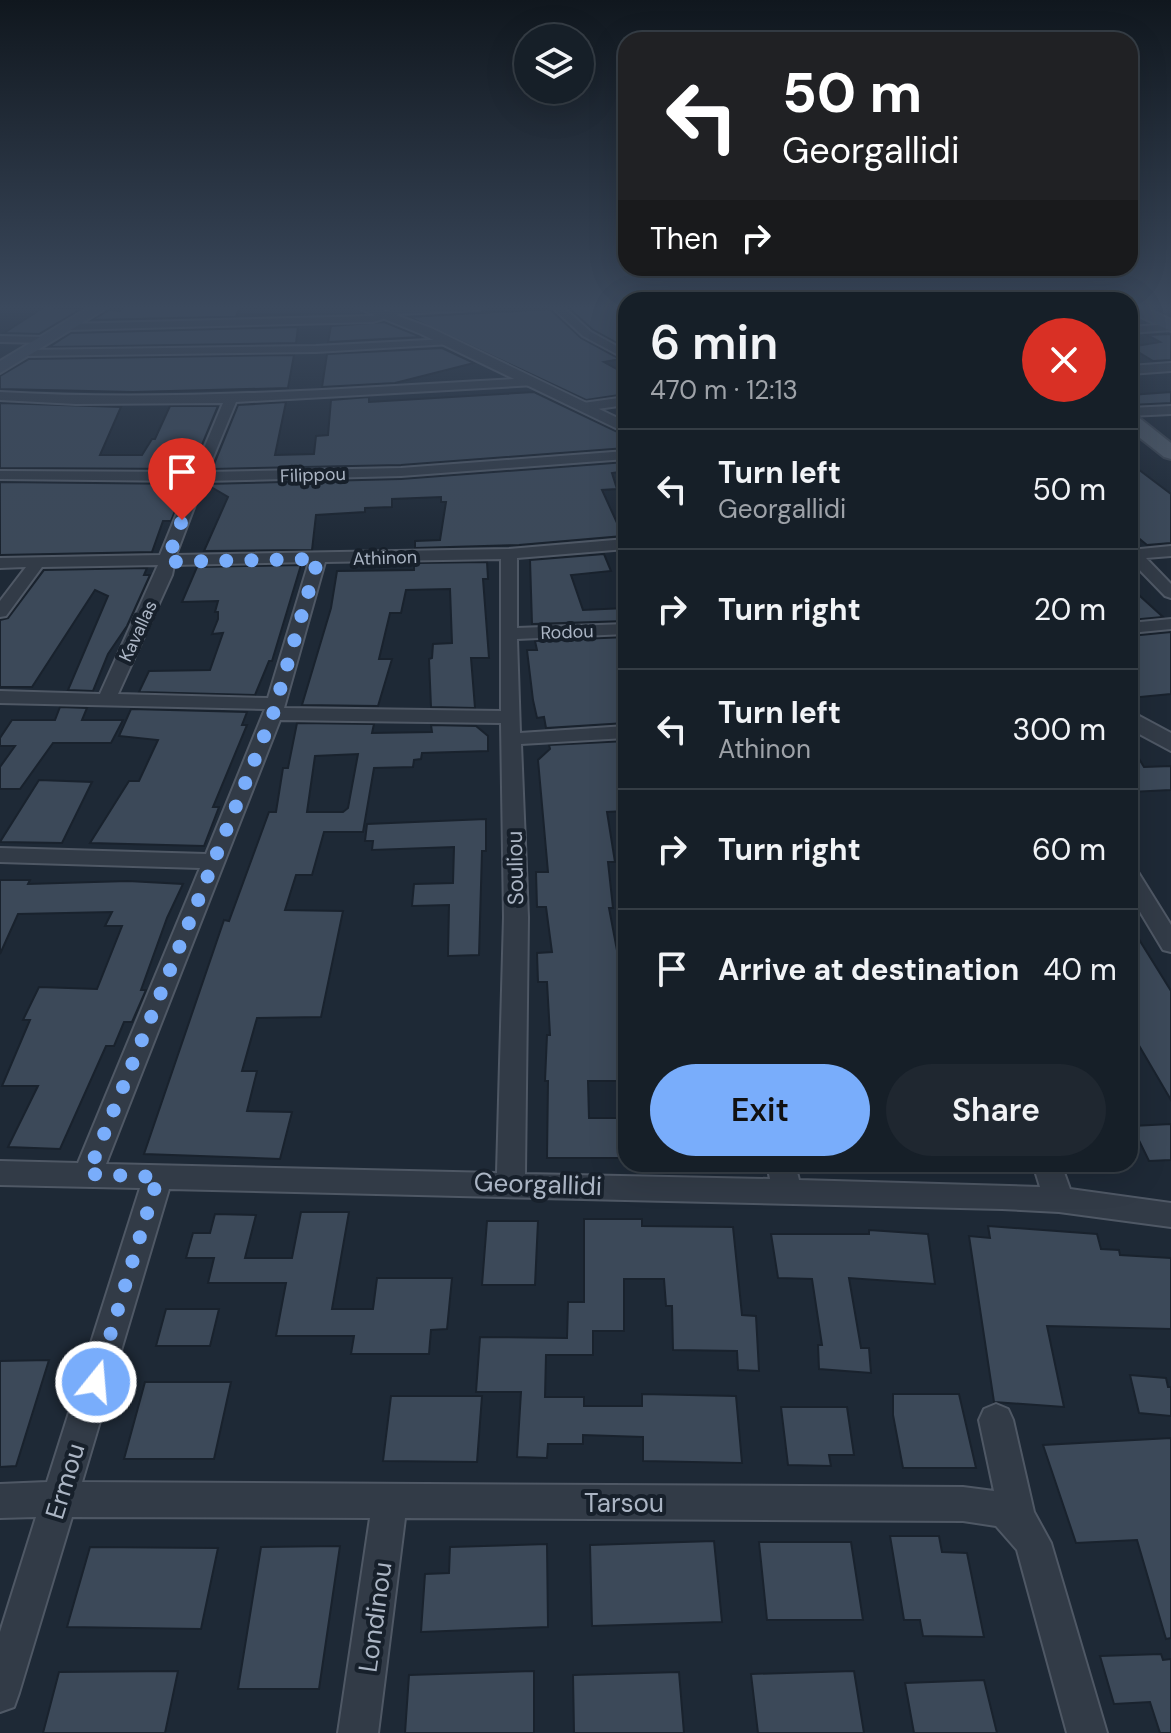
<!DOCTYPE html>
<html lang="en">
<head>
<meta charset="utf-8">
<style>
	body { margin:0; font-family:"DM Sans",sans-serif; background:#1f2730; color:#f1f3f6; height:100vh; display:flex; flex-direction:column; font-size:30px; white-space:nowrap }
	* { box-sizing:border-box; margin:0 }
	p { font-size:26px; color:#9ea2a8 }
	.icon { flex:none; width:44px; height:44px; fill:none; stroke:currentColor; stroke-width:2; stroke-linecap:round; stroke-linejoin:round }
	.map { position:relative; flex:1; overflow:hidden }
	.sheet { position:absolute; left:618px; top:292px; width:520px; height:880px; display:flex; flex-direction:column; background:#161f28; border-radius:24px; box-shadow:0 8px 32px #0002,0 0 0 2px #353d45 }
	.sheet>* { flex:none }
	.banner { position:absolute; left:618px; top:32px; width:520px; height:244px; border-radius:24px; box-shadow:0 8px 32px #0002,0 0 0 2px #353d45; background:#202124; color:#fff; overflow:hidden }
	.controls { position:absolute; left:514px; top:24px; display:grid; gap:16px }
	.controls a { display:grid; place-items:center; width:80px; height:80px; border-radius:50%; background:#161f28; box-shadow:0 8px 32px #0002,0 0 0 2px #353d45; font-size:40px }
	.pin { position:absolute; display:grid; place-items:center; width:68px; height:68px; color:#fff; margin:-82px -34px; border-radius:50% 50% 50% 0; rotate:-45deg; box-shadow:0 0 8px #0007 }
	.pin .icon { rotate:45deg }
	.me { position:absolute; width:88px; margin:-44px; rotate:17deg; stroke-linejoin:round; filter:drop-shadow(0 0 6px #0008) }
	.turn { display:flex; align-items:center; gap:28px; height:168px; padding:0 32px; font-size:36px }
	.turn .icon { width:104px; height:104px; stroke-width:2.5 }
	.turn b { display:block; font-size:56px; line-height:68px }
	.then { display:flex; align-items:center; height:76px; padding:0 32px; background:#0003; gap:16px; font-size:30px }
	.round { display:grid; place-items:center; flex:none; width:84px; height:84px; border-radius:42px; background:#1f2730 }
	.headline { display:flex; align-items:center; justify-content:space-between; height:136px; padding:0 32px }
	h1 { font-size:48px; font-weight:600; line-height:60px }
	.cta { display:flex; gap:16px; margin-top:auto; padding:16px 32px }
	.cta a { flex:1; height:92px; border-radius:48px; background:#79adfb; color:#111; font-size:32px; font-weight:600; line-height:92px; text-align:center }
	.cta a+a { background:#1f2730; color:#f1f3f6 }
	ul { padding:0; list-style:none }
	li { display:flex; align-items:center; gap:24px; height:120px; padding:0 32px; border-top:2px solid #353d45 }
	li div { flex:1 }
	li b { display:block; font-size:30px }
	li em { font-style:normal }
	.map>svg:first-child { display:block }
	.building { fill:#3c4959; stroke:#19222d; stroke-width:2; fill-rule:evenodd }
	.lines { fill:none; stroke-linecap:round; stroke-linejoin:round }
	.minor-casing { stroke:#4f5865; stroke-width:4 }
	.tertiary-casing { stroke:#4f5865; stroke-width:4 }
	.secondary-casing { stroke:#4f5865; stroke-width:4 }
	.primary-casing { stroke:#3b4450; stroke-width:4 }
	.minor { fill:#323b47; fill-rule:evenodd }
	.tertiary { fill:#323b47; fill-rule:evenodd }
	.secondary { fill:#3f4a5a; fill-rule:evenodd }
	.primary { fill:#4f5a67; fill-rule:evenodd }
	.route { stroke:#79adfb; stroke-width:14; stroke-dasharray:0 25.2 }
	.labels { text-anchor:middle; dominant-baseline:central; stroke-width:8; stroke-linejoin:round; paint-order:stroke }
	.far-street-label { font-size:18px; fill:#abb5c4; stroke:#17202b }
	.street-label { font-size:22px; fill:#abb5c4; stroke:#17202b }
	.near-street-label { font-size:26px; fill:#abb5c4; stroke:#17202b }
</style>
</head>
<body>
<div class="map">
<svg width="1171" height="1733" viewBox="0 0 1171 1733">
	<rect width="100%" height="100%" fill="#1e2936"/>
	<path class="building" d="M 44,307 L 81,309 L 39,334 L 4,333 Z
		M 123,307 L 241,307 L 236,316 L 300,313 L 300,315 L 92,320 L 109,310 L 120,311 Z
		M 573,307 L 626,307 L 626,348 L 593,330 L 569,308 Z
		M 550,309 L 581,338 L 620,359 L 604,362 L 626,374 L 626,394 L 586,400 L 409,317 Z
		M 384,322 L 421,337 L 328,342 L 331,326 Z
		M 298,327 L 296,343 L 49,347 L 71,333 Z
		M 1171,334 L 1171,360 L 1153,361 L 1130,347 L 1160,342 L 1147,335 Z
		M 442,348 L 474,363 L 395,383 L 322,387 L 327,354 Z
		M 294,355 L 288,388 L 133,392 L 0,389 L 0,376 L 29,359 Z
		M 534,392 L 626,436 L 626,448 L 401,465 L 212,469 L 238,405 L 286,402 L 275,455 L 314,454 L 316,436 L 328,435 L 331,400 L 369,397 L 369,402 Z
		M 1171,392 L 1171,403 L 1130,405 L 1130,395 Z
		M 0,403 L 121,407 L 100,455 L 142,455 L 152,439 L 155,439 L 170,406 L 218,406 L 192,469 L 0,468 Z
		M 626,462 L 626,471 L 612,473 L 617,489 L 602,490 L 623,536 L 519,545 L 415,548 L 415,541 L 440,540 L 446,502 L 441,502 L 441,497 L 392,499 L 392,507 L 365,508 L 365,512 L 316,515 L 312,550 L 204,551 L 228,497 L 206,484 L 401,479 Z
		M 1130,463 L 1171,494 L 1171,543 L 1147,545 L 1130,531 Z
		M 0,482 L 186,484 L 171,521 L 163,521 L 152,552 L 0,555 Z
		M 604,554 L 611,571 L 571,575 L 583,610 L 626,608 L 626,621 L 532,624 L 530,560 Z
		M 487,562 L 488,579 L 483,579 L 489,658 L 471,658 L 475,708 L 431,707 L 429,659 L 432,658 L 433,644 L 452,643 L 450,589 L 406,590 L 401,613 L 390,613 L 379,659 L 392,659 L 378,706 L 302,705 L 331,608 L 337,571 L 414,570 L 414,563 Z
		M 301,565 L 272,661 L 269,661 L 255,695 L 139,692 L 149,671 L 210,670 L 223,633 L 212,634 L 218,619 L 218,612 L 215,612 L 218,601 L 182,602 L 197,567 Z
		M 147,568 L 144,575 L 150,575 L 127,626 L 108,654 L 93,691 L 68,690 L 108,596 L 95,590 L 32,687 L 0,687 L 0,620 L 8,618 L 44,570 Z
		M 1130,587 L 1163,617 L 1130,620 Z
		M 1171,632 L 1171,694 L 1130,698 L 1130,636 Z
		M 626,637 L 626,723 L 546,728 L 544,717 L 537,718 L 533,700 L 527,650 L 537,650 L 535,641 Z
		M 60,707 L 87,708 L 82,720 L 123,720 L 111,743 L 53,743 L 20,789 L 0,789 L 0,767 L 15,746 L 0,746 L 0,738 L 12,720 L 55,720 Z
		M 131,709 L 247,712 L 242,725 L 247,725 L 213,807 L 219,807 L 204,846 L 90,843 L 129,781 L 139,781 L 158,740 L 119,736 Z
		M 297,723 L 374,724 L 372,733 L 432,732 L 431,725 L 476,726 L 488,736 L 488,751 L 422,753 L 421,759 L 414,760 L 413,767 L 374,768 L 363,832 L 324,832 L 312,875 L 296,875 L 285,910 L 343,911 L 321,1017 L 257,1018 L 242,1071 L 257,1071 L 247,1111 L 292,1112 L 280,1159 L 144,1154 L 224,920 L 229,921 L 269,812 L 276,812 L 283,768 L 288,768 ZM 358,754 L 348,808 L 343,812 L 307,812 L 315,756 Z
		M 626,741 L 626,811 L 607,812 L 615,862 L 608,862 L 613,908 L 609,908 L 623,982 L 626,982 L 626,1021 L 622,1021 L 624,1081 L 588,1081 L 589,1118 L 626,1118 L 626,1158 L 547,1158 L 548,1081 L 545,1081 L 547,1035 L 550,1035 L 547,982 L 538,982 L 537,953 L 552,952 L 546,907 L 537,907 L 536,872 L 548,872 L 538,760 L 550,749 L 549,745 Z
		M 1130,744 L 1144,767 L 1171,766 L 1171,790 L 1130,792 Z
		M 39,780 L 92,782 L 62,843 L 0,842 Z
		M 486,819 L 486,851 L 482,851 L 479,955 L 448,956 L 449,905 L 412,906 L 414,884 L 453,883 L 454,847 L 372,850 L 373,841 L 365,841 L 367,824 Z
		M 0,880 L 30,880 L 28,884 L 128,881 L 183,884 L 167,918 L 141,990 L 146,990 L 132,1022 L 124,1022 L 114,1046 L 106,1046 L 60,1149 L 8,1147 L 38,1086 L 2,1086 L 30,1020 L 23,1020 L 39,987 L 97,989 L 122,926 L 105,926 L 112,912 L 18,914 L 0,954 Z
		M 1130,925 L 1171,991 L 1171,1100 L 1137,1042 L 1130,1043 Z
		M 1171,1124 L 1171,1160 L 1149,1161 L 1132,1126 Z
		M 301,1212 L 349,1212 L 332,1309 L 373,1309 L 377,1278 L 452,1278 L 447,1329 L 431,1330 L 429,1354 L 351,1354 L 354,1336 L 276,1336 L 286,1283 L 208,1283 L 214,1258 L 186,1258 L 193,1233 L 210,1233 L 215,1214 L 256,1215 L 245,1258 L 292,1258 Z
		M 584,1219 L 642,1219 L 642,1226 L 733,1227 L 742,1315 L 756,1316 L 759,1371 L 738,1370 L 737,1351 L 673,1350 L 672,1306 L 666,1306 L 664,1279 L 624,1279 L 624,1331 L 593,1331 L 593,1355 L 546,1355 L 545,1397 L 584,1397 L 584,1406 L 642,1406 L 642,1394 L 736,1396 L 742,1463 L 643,1461 L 643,1437 L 583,1435 L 583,1444 L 548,1444 L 547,1458 L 517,1457 L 521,1392 L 476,1392 L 480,1337 L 567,1338 L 568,1302 L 584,1302 Z
		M 487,1221 L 538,1221 L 535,1285 L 482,1285 Z
		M 988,1226 L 1097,1234 L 1101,1249 L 1119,1250 L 1120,1255 L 1171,1258 L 1171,1329 L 1047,1326 L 1064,1407 L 994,1402 L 969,1236 L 990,1238 Z
		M 869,1230 L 928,1234 L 935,1284 L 849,1278 L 861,1348 L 869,1348 L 871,1373 L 819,1369 L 818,1345 L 822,1345 L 812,1279 L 778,1278 L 771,1234 L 869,1234 Z
		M 166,1309 L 219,1309 L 210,1346 L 156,1346 Z
		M 49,1360 L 16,1466 L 0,1467 L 0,1361 Z
		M 1130,1375 L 1166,1378 L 1168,1387 L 1171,1387 L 1171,1416 L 1139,1413 Z
		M 145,1382 L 231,1382 L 214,1459 L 124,1459 Z
		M 893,1394 L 959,1394 L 976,1468 L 903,1468 L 893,1415 Z
		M 391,1396 L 482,1396 L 477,1462 L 383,1461 Z
		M 781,1407 L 847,1407 L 854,1455 L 829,1455 L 831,1466 L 788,1465 Z
		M 1171,1438 L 1171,1638 L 1166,1639 L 1137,1540 L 1076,1543 L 1043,1445 Z
		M 890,1536 L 939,1536 L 942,1552 L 967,1553 L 984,1637 L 923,1636 L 920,1620 L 904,1620 Z
		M 714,1541 L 722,1622 L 592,1626 L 590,1545 Z
		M 759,1542 L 851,1542 L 863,1620 L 767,1620 Z
		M 547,1544 L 548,1627 L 421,1632 L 425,1574 L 449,1573 L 450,1547 Z
		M 340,1546 L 319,1689 L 238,1689 L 261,1547 Z
		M 90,1547 L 218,1548 L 201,1629 L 67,1627 Z
		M 1161,1654 L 1163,1660 L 1171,1659 L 1171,1733 L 1160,1733 L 1150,1702 L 1114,1704 L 1100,1656 Z
		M 178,1671 L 165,1733 L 43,1733 L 59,1672 Z
		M 534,1671 L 534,1733 L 405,1733 L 409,1675 Z
		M 854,1671 L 864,1733 L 758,1733 L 751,1674 Z
		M 679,1672 L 684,1733 L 574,1733 L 573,1675 Z
		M 984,1680 L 997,1733 L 914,1733 L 905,1683 Z"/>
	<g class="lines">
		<defs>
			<path id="minor" d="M 483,307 L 478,310 L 400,314 L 373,322 L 67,330 L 61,327 L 67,324 L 373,316 L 397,308 Z
				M 552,307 L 563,307 L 591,332 L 626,351 L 626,359 L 583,336 Z
				M 1171,324 L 1171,330 L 1130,333 L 1130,327 Z
				M 0,336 L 45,337 L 51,340 L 45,343 L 0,342 Z
				M 447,339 L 453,342 L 451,344 L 316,352 L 26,356 L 20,353 L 26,350 L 316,346 Z
				M 1171,363 L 1171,371 L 1130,374 L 1130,366 Z
				M 531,378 L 537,382 L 535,385 L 236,402 L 207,472 L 401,468 L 626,451 L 626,459 L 401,476 L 204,481 L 176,555 L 509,549 L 626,539 L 626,549 L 517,558 L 517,628 L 626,624 L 626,634 L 517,639 L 520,733 L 626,726 L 626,738 L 521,744 L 528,917 L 525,1174 L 770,1179 L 767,1164 L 795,1164 L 799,1180 L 1040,1187 L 1033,1164 L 1061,1164 L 1070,1189 L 1171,1203 L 1171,1227 L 1059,1212 L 1002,1209 L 169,1189 L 82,1482 L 963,1487 L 994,1491 L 979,1420 L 984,1409 L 996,1404 L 1008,1409 L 1013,1420 L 1034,1512 L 1051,1543 L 1107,1733 L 1067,1733 L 1017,1550 L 996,1526 L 963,1521 L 405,1518 L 378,1733 L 338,1733 L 370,1518 L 72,1517 L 19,1693 L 14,1707 L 0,1712 L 0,1632 L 36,1517 L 0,1518 L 0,1484 L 47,1482 L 140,1188 L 0,1185 L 0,1161 L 78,1163 L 200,868 L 0,862 L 0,848 L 206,854 L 265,709 L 0,703 L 0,691 L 100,694 L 158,565 L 42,567 L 6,616 L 0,617 L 0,601 L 26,567 L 0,568 L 0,558 L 160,555 L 190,481 L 0,479 L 0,471 L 194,472 L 223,403 L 76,404 L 0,400 L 0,392 C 177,402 354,388 531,378 ZM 501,559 L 501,711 L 284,708 L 325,562 ZM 309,562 L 268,698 L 118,694 L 172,575 L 174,565 ZM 280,720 L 501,723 L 504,917 L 497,1173 L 106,1164 Z
				M 626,397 L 626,405 L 583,411 L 577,407 L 583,403 Z
				M 1171,406 L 1171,414 L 1130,416 L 1130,408 Z
				M 1171,546 L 1171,556 L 1146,558 L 1171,584 L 1171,598 L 1165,596 L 1130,560 L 1130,550 Z
				M 1171,619 L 1171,629 L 1130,633 L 1130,623 Z
				M 1130,870 L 1138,872 L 1171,925 L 1171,952 L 1163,950 L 1130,895 Z"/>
			<path id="tertiary" d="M 355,307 L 374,307 L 431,328 L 626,422 L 626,433 L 421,334 Z
				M 1130,711 L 1171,733 L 1171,751 L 1130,729 Z"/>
			<path id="secondary" d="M 90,307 L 108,307 L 0,373 L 0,361 Z
				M 1130,307 L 1144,307 L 1171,320 L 1171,331 L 1130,312 Z"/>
			<path id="primary" d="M 1130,414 L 1137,416 L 1171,443 L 1171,459 L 1164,457 L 1130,430 Z"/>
		</defs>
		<use href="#minor" class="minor-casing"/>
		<use href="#tertiary" class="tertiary-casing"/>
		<use href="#secondary" class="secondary-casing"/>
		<use href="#primary" class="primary-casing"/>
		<use href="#minor" class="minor"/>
		<use href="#tertiary" class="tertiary"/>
		<use href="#secondary" class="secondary"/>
		<use href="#primary" class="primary"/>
	</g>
	<linearGradient id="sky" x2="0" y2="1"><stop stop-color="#10171e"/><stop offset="0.56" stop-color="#3b495d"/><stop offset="1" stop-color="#3b495d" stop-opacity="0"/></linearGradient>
	<rect width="1171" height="549" fill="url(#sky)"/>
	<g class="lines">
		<path class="route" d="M 96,1382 L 158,1177 L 88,1174 L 273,714 L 318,559 L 167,562 L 182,520"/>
	</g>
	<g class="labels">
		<g class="far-street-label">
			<text transform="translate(313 475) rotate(-2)">Filippou</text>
			<text transform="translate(385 558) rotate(-2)">Athinon</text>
			<text transform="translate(138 631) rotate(-65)">Kavallas</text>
			<text transform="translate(567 632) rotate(-2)">Rodou</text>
		</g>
		<g class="street-label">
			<text transform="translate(515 868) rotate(-91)">Souliou</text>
		</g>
		<g class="near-street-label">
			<text transform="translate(538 1184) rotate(2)">Georgallidi</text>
			<text transform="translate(65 1481) rotate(-73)">Ermou</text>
			<text x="624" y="1503">Tarsou</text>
			<text transform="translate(375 1617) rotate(-82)">Londinou</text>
		</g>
	</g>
</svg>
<div class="controls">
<a><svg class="icon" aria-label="layers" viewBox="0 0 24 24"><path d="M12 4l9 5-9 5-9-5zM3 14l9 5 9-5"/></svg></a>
</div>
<div class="pin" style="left:182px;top:520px;background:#d93025"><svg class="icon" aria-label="arrive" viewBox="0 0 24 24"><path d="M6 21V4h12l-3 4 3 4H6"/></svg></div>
<svg class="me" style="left:96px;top:1382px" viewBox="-20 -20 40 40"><circle r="17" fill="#79adfb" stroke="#fff" stroke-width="3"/><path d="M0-11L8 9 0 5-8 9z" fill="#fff"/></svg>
<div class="banner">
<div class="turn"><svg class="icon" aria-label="left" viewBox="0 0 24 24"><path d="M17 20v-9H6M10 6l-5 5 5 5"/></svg><div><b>50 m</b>Georgallidi</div></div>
<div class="then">Then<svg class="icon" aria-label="right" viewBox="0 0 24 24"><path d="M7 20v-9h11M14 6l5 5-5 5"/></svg></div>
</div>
<section class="sheet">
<div class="headline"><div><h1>6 min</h1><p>470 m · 12:13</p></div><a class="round" style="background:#d93025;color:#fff"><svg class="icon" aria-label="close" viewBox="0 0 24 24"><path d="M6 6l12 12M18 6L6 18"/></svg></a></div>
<ul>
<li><svg class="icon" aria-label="left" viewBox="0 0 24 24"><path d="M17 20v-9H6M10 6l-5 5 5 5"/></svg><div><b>Turn left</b><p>Georgallidi</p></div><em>50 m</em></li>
<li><svg class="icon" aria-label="right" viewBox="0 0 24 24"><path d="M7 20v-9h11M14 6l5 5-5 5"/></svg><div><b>Turn right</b></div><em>20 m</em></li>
<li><svg class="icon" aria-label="left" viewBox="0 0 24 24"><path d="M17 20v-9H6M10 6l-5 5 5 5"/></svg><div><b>Turn left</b><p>Athinon</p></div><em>300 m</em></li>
<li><svg class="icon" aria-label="right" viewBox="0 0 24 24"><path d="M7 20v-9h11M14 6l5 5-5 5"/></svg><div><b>Turn right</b></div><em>60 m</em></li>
<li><svg class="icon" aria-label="arrive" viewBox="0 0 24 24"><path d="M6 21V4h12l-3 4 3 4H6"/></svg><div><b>Arrive at destination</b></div><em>40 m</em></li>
</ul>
<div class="cta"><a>Exit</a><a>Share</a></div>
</section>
</div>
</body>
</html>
